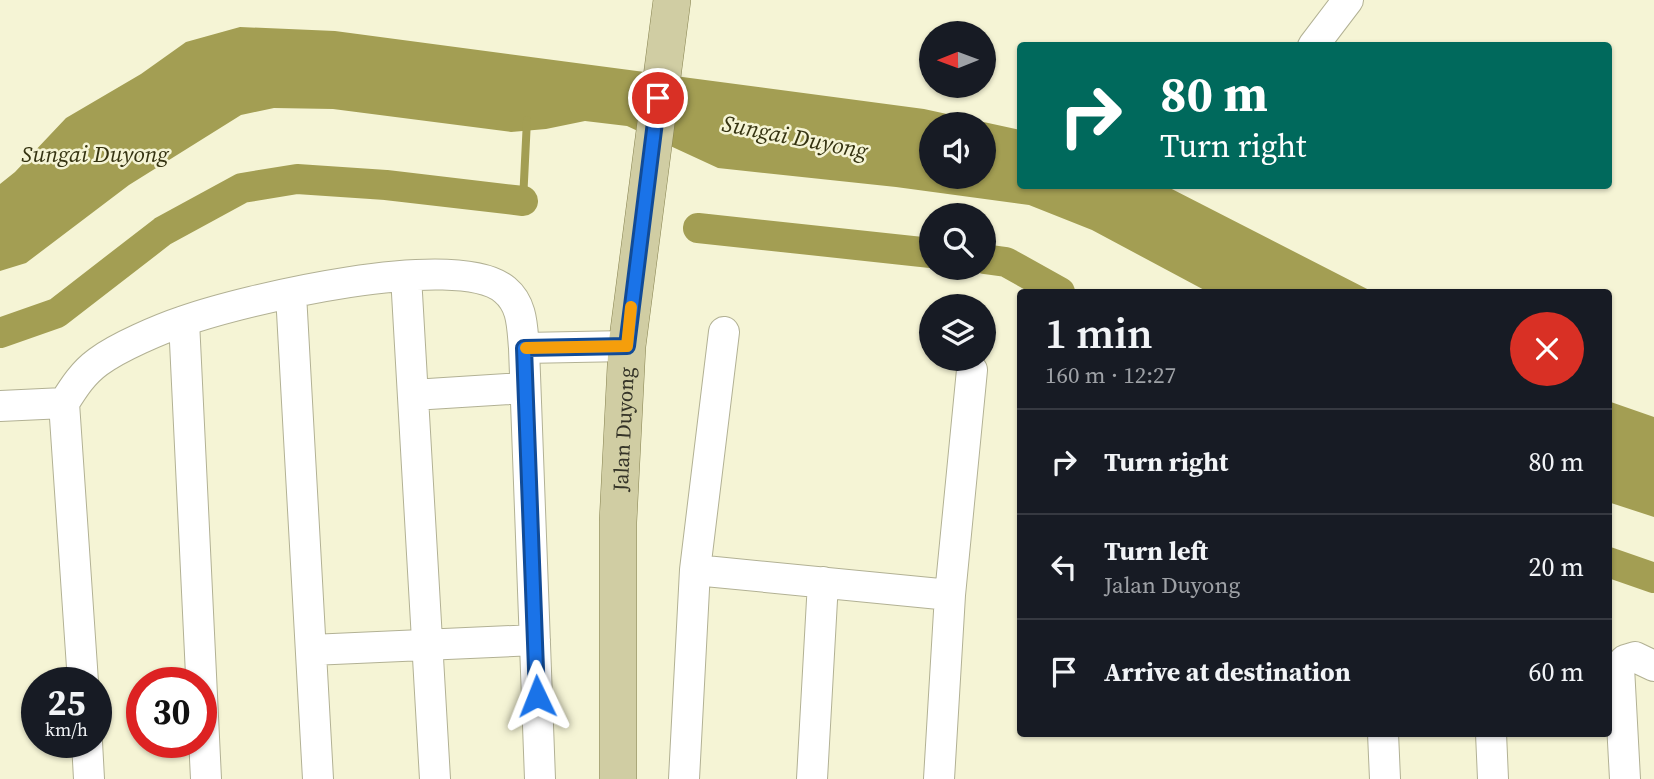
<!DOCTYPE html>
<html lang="en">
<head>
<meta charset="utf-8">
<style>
	body { margin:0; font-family:"Source Serif 4",serif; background:#242831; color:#f1f3f6; height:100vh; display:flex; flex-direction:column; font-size:26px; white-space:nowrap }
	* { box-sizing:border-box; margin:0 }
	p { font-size:23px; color:#9ea1a6 }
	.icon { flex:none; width:38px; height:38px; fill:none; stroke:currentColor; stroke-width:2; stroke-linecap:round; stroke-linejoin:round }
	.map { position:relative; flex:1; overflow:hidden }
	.details { position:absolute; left:1017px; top:289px; width:595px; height:448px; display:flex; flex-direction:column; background:#171b24; border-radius:7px; box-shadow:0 2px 5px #0004 }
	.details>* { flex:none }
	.hud { position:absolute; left:1017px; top:42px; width:595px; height:147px; border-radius:7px; box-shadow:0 2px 5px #0004; background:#00695c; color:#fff; overflow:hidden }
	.needle { width:46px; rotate:269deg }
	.controls { position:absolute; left:919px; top:21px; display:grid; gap:14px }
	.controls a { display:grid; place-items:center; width:77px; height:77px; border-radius:50%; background:#171b24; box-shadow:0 2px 5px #0004; font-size:35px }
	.speed { position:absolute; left:21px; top:667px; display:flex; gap:14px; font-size:35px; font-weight:700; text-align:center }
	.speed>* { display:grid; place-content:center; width:91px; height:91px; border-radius:50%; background:#171b24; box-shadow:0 2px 5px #0004; line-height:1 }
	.speed small { font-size:18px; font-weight:400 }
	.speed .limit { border:10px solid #d22; background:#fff; color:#111 }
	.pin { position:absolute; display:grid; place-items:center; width:60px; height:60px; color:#fff; margin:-30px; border:4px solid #fff; border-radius:50%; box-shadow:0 2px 7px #0007 }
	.me { position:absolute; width:77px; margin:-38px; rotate:358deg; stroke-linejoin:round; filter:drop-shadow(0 0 5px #0008) }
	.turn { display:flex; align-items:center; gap:24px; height:147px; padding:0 28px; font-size:32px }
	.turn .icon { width:91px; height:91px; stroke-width:2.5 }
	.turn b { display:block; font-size:49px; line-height:60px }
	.round { display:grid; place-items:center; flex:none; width:74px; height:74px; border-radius:37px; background:#242831 }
	.head { display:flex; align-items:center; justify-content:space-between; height:119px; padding:0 28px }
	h1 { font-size:42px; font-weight:600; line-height:52px }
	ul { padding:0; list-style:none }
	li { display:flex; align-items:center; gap:21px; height:105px; padding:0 28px; border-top:2px solid #363941 }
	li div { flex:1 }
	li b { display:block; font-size:26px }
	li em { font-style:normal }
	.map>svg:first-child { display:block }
	.water { fill:#a39e53; fill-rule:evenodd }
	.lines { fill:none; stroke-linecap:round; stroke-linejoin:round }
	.stream { stroke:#a39e53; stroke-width:8 }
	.canal { stroke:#a39e53; stroke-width:30 }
	.minor-casing { stroke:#b2b194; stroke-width:32 }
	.major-casing { stroke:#868250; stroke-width:38 }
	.minor { stroke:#fff; stroke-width:30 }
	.major { stroke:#d0cda3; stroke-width:37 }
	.route-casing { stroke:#114b97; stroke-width:18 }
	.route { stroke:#1a73e8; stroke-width:12 }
	.slow { stroke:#f59e0b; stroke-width:12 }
	.labels { text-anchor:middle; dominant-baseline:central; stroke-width:5; stroke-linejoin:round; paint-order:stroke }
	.street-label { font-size:21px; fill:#353428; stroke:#f5f4d5 }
	.water-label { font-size:23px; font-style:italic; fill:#353311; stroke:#f5f4d5 }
</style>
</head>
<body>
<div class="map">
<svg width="1654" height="779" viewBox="0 0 1654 779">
	<rect width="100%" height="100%" fill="#f5f4d5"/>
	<path class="water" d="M 240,27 L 335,31 L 924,109 L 1020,130 L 1020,186 L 1166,186 L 1373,292 L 1208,292 L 1092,230 L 1029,205 L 896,187 L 718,168 L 627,126 L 585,121 L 546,129 L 511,132 L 333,109 L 274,108 L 241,115 L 129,185 L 26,263 L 0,271 L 0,184 L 15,172 L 66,118 L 141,74 L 186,42 ZM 931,124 L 984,124 L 984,177 L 931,177 Z
		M 1608,401 L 1654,417 L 1654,517 L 1608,502 Z"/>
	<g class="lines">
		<path class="stream" d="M 523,201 L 527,120"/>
		<path class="canal" d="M 698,228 L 931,253
			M 984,259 L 1006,262 L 1060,292
			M 0,333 L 57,313 L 163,231 L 242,188 L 297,179 L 386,185 L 523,201
			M 1608,562 L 1654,578"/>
		<defs>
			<path id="minor" d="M 1313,46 L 1348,0
				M 406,276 L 435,779
				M 291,294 L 318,779
				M 184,321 L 206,779
				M 524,348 L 540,779
				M 413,395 L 524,388
				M 64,403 L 83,682
				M 0,406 L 64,403 C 74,387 83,373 98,362 C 118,347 160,329 184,321 C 243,300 457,249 505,290 C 523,305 522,327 524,348 L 627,346
				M 695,570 L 950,595
				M 311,650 L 535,640
				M 1383,733 L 1385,779
				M 1491,733 L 1493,779
				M 87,742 L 89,779
				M 684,779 L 695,570 L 724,332
				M 812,779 L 823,582
				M 939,779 L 950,595 L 972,370
				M 1625,779 L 1619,667 L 1625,660 L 1635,657 L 1654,666"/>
			<g id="major">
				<path id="s1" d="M 618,779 L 618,522 L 627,346 L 672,0"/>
			</g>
		</defs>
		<use href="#minor" class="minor-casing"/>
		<use href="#major" class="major-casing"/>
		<use href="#minor" class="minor"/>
		<use href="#major" class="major"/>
	</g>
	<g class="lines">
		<defs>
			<path id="route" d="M 537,696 L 524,348 L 627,346 L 658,98"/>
		</defs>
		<use href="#route" class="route-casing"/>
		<use href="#route" class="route"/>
		<path class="slow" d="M 526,348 L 627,346 L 631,307"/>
	</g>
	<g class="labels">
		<g class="street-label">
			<text stroke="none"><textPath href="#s1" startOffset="350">Jalan Duyong</textPath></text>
		</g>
		<g class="water-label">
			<text transform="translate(795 137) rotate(11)">Sungai Duyong</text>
			<text x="95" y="154">Sungai Duyong</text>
		</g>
	</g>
</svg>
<div class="controls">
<a><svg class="needle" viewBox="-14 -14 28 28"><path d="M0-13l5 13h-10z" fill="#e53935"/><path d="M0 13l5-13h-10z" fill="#9ea1a6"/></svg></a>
<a><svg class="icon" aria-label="sound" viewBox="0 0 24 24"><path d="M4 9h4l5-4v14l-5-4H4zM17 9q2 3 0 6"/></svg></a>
<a><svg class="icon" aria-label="search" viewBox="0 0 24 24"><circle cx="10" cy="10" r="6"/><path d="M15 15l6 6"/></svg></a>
<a><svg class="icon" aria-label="layers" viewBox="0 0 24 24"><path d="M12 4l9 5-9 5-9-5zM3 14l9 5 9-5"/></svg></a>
</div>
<div class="speed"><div>25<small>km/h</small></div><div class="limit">30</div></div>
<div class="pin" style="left:658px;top:98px;background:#d93025"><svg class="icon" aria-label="arrive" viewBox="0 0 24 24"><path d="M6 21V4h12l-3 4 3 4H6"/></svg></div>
<svg class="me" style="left:537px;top:696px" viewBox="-20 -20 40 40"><path d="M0-17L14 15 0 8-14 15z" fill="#1a73e8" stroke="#fff" stroke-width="4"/></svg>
<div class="hud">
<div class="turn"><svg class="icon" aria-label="right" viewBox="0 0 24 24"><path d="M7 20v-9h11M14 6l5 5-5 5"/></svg><div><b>80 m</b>Turn right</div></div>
</div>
<section class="details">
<div class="head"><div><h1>1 min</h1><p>160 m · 12:27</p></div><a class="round" style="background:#d93025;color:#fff"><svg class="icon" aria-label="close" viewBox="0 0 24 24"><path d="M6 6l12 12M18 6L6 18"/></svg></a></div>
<ul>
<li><svg class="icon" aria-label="right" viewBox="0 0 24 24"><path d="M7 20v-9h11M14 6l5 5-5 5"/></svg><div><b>Turn right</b></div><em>80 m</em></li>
<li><svg class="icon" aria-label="left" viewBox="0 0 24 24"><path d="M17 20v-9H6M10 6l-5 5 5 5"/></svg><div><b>Turn left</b><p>Jalan Duyong</p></div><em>20 m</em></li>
<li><svg class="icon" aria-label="arrive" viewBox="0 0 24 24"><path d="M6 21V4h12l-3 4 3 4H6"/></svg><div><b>Arrive at destination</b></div><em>60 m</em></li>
</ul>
</section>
</div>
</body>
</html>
